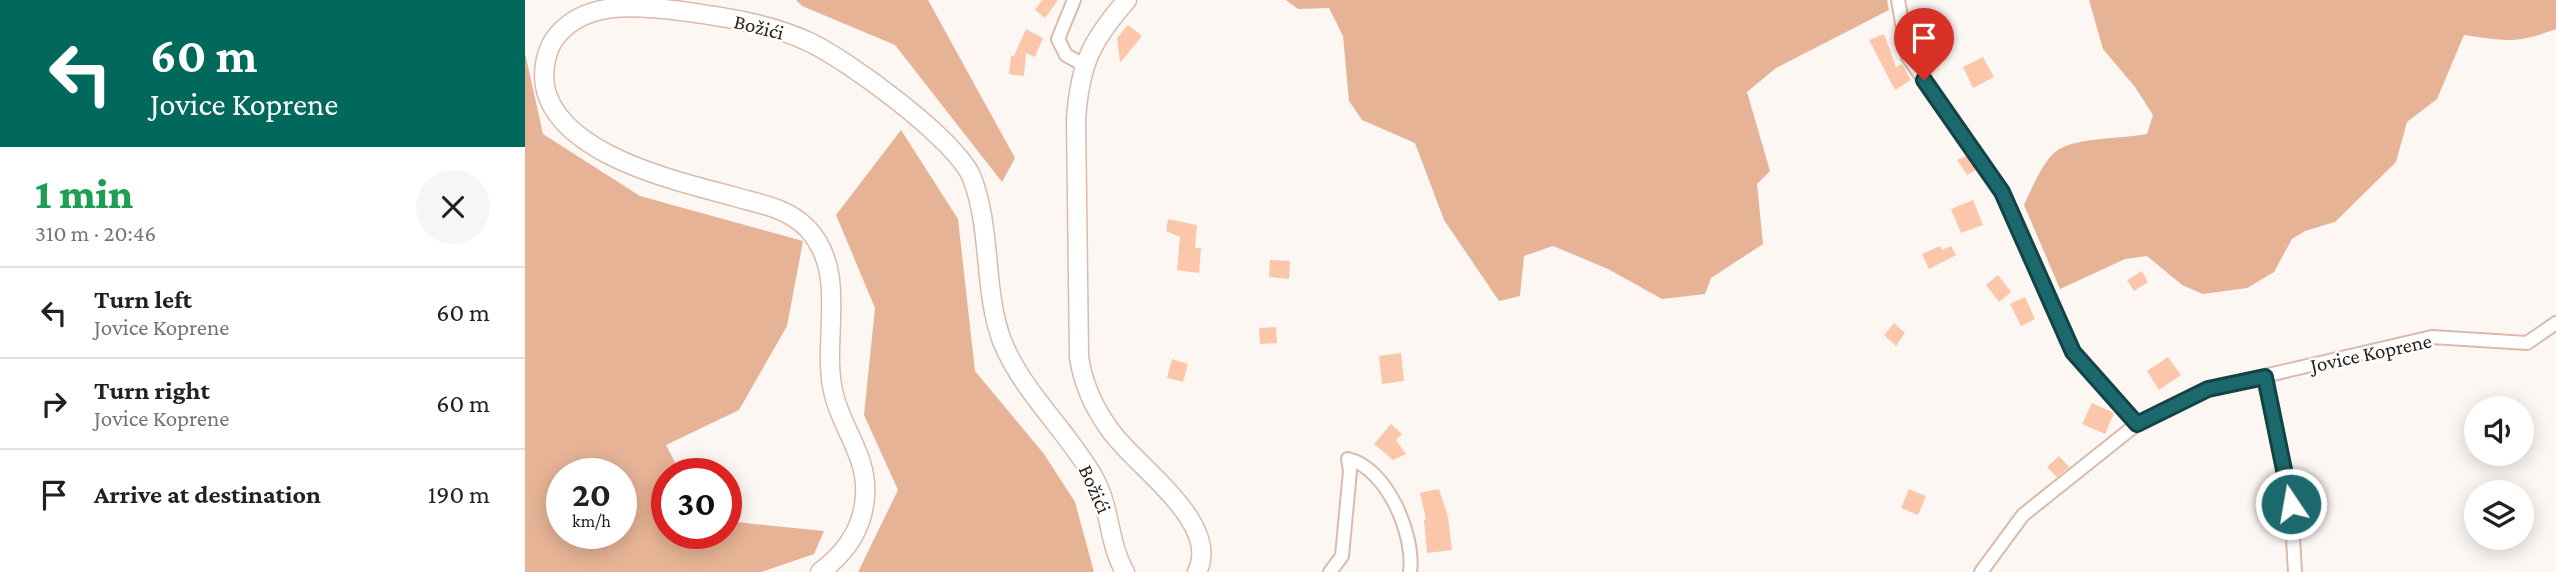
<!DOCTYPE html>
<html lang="en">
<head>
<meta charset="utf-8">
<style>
	body { margin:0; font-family:"Crimson Pro",serif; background:#f6f6f6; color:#202124; height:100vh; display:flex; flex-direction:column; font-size:26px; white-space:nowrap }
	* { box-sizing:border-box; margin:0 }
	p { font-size:23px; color:#757577 }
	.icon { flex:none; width:38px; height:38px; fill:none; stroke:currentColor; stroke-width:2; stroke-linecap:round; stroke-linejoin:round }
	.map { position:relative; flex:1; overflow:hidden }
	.side { display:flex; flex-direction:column; background:#fff; width:525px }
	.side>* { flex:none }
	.top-card { background:#00695c; color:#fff; overflow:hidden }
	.fabs { position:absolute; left:1939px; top:396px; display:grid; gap:14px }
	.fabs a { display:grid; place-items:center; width:70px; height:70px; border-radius:50%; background:#fff; box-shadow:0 4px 18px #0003; font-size:35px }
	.speed { position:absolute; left:21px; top:458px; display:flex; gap:14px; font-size:35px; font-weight:700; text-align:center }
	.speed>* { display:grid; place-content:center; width:91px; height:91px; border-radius:50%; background:#fff; box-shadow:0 4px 18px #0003; line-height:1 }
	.speed small { font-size:18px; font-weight:400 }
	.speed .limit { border:10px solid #d22; background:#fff; color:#111 }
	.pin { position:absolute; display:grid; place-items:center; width:60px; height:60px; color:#fff; margin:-72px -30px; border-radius:50% 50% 50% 0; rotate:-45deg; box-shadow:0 0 7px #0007 }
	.pin .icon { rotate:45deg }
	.me { position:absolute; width:77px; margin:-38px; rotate:348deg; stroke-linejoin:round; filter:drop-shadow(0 0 5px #0008) }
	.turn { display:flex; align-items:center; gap:24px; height:147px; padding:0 35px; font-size:32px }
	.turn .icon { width:91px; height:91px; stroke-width:2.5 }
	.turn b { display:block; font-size:49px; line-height:60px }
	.round { display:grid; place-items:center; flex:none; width:74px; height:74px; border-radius:37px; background:#f6f6f6 }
	.headline { display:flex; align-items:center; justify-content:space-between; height:119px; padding:0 35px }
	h1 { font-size:42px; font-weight:800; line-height:52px; color:#1e9e55 }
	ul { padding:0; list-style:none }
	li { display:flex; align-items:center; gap:21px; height:91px; padding:0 35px; border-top:2px solid #e0e0e0 }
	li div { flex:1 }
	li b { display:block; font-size:26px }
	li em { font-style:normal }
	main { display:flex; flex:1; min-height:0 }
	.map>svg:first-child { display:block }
	.forest { fill:#e7b396; fill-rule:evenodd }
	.building { fill:#fbc6a9 }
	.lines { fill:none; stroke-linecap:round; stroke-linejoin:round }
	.minor-casing { stroke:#dabbab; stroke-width:16 }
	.secondary-casing { stroke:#dabbab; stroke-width:21 }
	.minor { stroke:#fff; stroke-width:12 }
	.secondary { stroke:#fff; stroke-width:18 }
	.route-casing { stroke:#124447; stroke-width:18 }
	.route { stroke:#1c696d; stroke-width:12 }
	.labels { text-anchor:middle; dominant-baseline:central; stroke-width:5; stroke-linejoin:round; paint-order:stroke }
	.street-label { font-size:21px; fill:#2c211b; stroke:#fff }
</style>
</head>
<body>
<main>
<section class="side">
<div class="top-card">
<div class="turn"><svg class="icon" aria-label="left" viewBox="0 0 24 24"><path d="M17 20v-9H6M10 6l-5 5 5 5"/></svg><div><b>60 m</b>Jovice Koprene</div></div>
</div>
<div class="headline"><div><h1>1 min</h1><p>310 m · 20:46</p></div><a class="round"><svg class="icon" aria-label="close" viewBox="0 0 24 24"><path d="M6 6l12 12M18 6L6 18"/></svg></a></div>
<ul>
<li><svg class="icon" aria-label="left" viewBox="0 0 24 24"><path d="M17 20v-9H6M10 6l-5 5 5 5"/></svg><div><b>Turn left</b><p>Jovice Koprene</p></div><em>60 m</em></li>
<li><svg class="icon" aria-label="right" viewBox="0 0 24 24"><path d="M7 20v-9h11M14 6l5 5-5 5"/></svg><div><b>Turn right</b><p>Jovice Koprene</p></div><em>60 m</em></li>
<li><svg class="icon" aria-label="arrive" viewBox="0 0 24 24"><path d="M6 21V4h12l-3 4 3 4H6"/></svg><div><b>Arrive at destination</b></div><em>190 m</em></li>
</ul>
</section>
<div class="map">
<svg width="2031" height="572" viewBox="0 0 2031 572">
	<rect width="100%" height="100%" fill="#fdf7f3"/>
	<path class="forest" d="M 271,0 L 403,0 L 490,158 L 477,182 L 370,45 L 277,6 Z
		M 761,0 L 1362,0 L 1364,10 L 1251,68 L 1222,92 L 1245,171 L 1232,184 L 1238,244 L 1186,278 L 1180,294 L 1137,299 L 1083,269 L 1028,246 L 999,256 L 995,296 L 974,301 L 919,220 L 890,143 L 837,120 L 824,101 L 818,36 L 804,8 L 773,9 Z
		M 1564,0 L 2031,0 L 2031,29 C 1991,44 1980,41 1939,35 L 1912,99 L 1882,122 L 1871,162 L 1810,222 L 1780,231 L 1767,239 L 1749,272 L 1722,288 L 1678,294 L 1657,285 L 1622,256 L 1600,259 L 1535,289 L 1499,205 C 1507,188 1516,165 1530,152 C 1547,137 1599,139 1622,134 L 1628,115 L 1610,87 L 1578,49 Z
		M 0,53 L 18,134 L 115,196 L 278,241 L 262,326 L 214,410 L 141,445 L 156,474 L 142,474 L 142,534 L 201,534 L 201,521 L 299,531 L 289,554 L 236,572 L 0,572 ZM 37,474 L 96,474 L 96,534 L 37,534 Z
		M 376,130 L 433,219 L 450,371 L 519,454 L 550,502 L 569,572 L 333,572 L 373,490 L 339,415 L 350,308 L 311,215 Z"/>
	<path class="building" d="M 517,0 L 533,0 L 520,18 L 510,10 Z
		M 603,25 L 617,36 L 595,63 L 592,38 Z
		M 501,29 L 518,38 L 510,57 L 501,53 L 499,76 L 484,74 L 486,56 L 489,56 Z
		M 1359,34 L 1371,67 L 1377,64 L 1386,80 L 1370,90 L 1344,40 Z
		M 1458,57 L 1469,77 L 1448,88 L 1438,67 Z
		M 1441,156 L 1451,170 L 1442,175 L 1432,160 Z
		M 1448,200 L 1458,225 L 1436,233 L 1426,209 Z
		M 643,219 L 672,225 L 670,248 L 676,248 L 674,273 L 652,270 L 655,237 L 641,231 Z
		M 1415,246 L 1417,250 L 1426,246 L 1431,255 L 1404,269 L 1397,254 Z
		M 745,260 L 765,261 L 764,279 L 744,277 Z
		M 1617,271 L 1623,282 L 1609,291 L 1602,280 Z
		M 1473,275 L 1486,292 L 1474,302 L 1461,285 Z
		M 1500,297 L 1510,319 L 1496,326 L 1485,304 Z
		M 1369,323 L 1380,333 L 1371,346 L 1359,335 Z
		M 751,327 L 752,343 L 735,344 L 734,328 Z
		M 876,353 L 879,381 L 857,384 L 854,356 Z
		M 1643,357 L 1656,375 L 1634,390 L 1622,371 Z
		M 647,359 L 663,364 L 658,382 L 642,378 Z
		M 1567,403 L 1589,413 L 1580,434 L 1557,424 Z
		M 866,424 L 877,434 L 871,440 L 881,454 L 868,460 L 849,444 Z
		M 1534,456 L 1544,467 L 1532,477 L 1522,467 Z
		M 914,489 L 923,517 L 927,550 L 902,553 L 899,520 L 901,519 L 895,493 Z
		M 1384,489 L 1401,496 L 1393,515 L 1376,508 Z"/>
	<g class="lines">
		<defs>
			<path id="minor" d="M 549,0 L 533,39 L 541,55 L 559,65
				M 1373,0 L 1383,57 L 1477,192 L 1548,352 L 1612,424
				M 1739,377 L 1766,504 L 1770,572
				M 805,572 L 817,556 L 825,471 L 823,459 C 862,468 890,535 885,572
				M 1456,572 L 1498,515 L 1612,424 L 1683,389 L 1907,337 L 2002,343 L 2031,323"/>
			<path id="secondary" d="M 602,0 C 566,41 555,64 551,119 L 554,357 C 558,384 569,408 585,430 C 611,467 697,523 672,572
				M 295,572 C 321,553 338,528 340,496 C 343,457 318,431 309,395 C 295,341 325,273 282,228 C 261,207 234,204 207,196 C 151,181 46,157 23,97 C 16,79 19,57 28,41 C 56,0 110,5 156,11 C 198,17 244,23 284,42 C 323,60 432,140 447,178 C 467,230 458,290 477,341 C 498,393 542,430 569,478 C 586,508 583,543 600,572"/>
		</defs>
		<use href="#minor" class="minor-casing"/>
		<use href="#secondary" class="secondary-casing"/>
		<use href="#minor" class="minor"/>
		<use href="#secondary" class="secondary"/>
	</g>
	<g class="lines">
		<defs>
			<path id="route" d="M 1399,80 L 1477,192 L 1548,352 L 1612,424 L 1683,389 L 1740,377 L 1766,504"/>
		</defs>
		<use href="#route" class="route-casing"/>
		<use href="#route" class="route"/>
	</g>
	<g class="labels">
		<g class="street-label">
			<text transform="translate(234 27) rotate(14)">Božići</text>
			<text transform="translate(1846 353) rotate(-12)">Jovice Koprene</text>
			<text transform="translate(570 489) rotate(66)">Božići</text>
		</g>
	</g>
</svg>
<div class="fabs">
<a><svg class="icon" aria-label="sound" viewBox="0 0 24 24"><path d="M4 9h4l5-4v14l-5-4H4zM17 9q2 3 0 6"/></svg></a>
<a><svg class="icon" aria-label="layers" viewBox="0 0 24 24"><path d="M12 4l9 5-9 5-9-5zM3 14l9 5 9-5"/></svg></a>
</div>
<div class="speed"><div>20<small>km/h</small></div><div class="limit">30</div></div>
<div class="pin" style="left:1399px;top:80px;background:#d93025"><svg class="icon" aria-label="arrive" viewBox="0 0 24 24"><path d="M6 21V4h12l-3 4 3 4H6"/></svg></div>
<svg class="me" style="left:1766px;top:504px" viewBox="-20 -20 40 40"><circle r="17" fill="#1c696d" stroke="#fff" stroke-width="3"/><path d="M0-11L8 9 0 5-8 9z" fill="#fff"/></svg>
</div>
</main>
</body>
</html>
